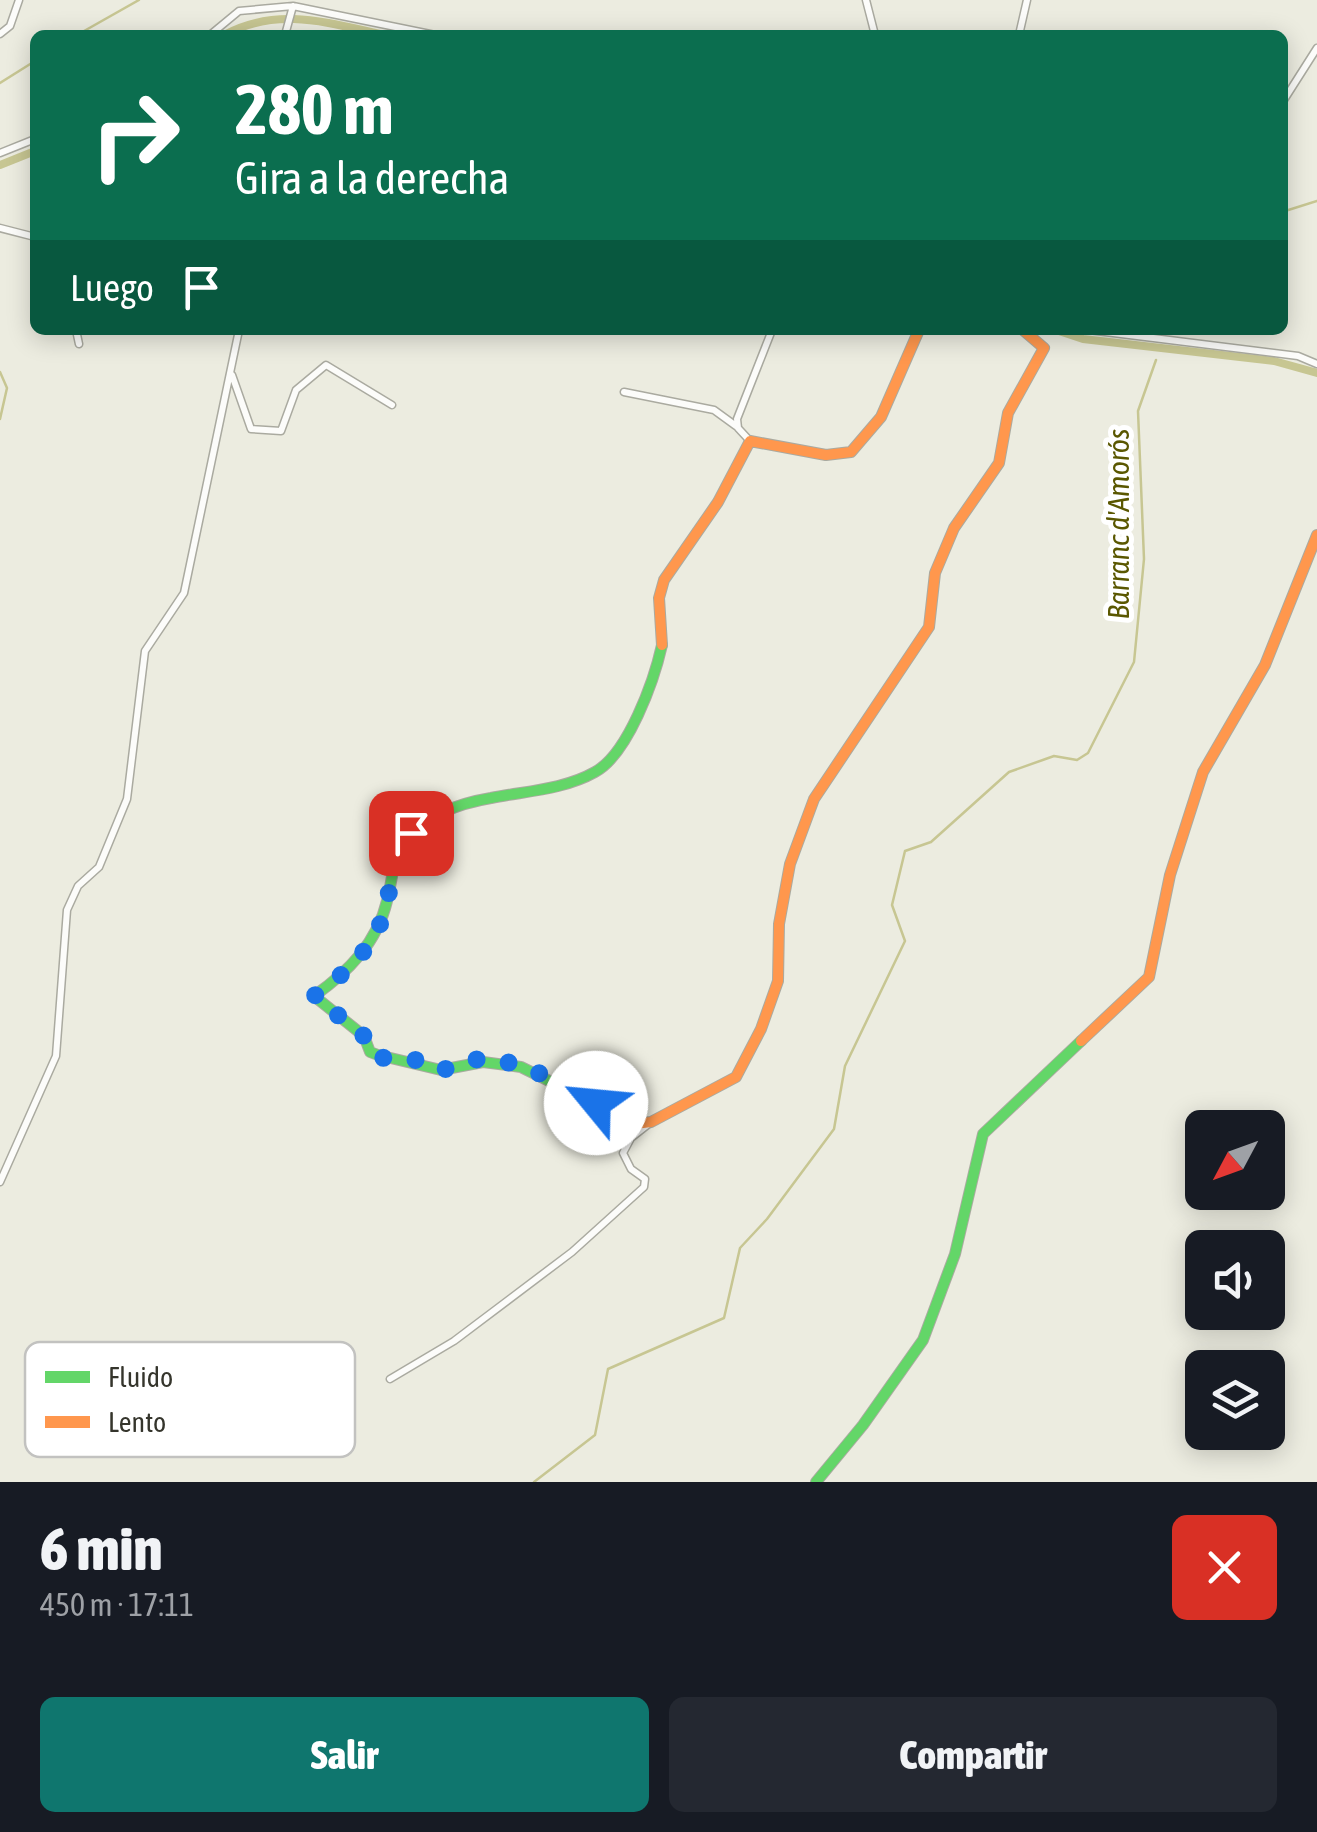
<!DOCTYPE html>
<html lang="es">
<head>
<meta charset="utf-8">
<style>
	body { margin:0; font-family:"Asap Condensed",sans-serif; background:#242831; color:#f1f3f6; height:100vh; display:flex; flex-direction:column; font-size:38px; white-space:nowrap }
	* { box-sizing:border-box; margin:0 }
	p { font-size:32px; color:#9ea1a6 }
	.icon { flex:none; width:55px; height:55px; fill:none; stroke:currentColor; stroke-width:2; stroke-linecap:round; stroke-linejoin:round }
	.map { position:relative; height:1482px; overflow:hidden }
	.sheet { display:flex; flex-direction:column; background:#171b24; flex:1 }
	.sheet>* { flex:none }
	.guide { position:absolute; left:30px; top:30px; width:1258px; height:305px; border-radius:15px; box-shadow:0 5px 25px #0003; background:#0b6e4f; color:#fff; overflow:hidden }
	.needle { width:65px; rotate:229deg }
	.controls { position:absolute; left:1185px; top:1110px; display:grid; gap:20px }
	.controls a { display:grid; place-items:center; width:100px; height:100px; border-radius:15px; background:#171b24; box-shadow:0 5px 25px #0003; font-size:50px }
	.pin { position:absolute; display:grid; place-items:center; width:85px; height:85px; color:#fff; margin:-42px; border-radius:20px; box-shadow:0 5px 15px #0006 }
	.me { position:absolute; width:110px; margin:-55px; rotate:298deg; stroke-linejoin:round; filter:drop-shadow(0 0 8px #0008) }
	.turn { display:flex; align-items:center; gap:35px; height:210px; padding:0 40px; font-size:45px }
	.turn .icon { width:130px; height:130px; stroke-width:2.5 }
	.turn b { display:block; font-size:70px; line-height:85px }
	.then { display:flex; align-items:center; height:95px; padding:0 40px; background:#0003; gap:20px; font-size:38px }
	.round { display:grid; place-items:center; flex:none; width:105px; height:105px; border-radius:15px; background:#242831 }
	.head { display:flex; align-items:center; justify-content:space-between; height:170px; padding:0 40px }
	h1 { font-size:60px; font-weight:800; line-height:75px }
	.cta { display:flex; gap:20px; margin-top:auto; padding:20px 40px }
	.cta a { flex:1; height:115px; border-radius:15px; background:#0f766e; color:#fff; font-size:40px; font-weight:800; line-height:115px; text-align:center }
	.cta a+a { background:#242831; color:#f1f3f6 }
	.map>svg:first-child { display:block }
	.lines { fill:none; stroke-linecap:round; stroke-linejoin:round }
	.stream { stroke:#c7c692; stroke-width:2.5 }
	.canal { stroke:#c7c692; stroke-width:8 }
	.street-casing { stroke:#aaaaa0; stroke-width:9 }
	.fast-casing { stroke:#aaaaa0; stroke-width:12 }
	.slow-casing { stroke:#aaaaa0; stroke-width:12 }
	.street { stroke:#fcfcfa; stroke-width:6 }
	.fast { stroke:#63d668; stroke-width:10 }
	.slow { stroke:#ff974d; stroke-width:10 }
	.route { stroke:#1a73e8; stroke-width:18; stroke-dasharray:0 32.4 }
	.labels { text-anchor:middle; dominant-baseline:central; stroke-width:10; stroke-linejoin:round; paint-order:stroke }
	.water-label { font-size:30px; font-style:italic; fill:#5a5700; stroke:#fff }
	.key { fill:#fff; stroke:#c2c2c0; stroke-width:2.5 }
	.key-label { font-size:28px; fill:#35352c }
</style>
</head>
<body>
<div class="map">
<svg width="1317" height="1482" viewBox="0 0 1317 1482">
	<rect width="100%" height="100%" fill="#ecece0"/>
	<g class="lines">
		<path class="stream" d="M 77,35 L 139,0
			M 0,83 L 35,61
			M 1282,212 L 1317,201
			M 0,372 L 7,388 L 0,419
			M 534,1482 L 595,1435 L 608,1369 L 724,1318 L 740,1248 L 767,1219 L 834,1129 L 845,1066 L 905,941 L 892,905 L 905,851 L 931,842 L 1009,772 L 1054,756 L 1077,760 L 1088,753 L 1134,662 L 1144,559 L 1138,411 L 1156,360"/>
		<path class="canal" d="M 224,35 C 278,6 328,23 385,35
			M 0,165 L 35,151
			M 1056,330 L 1083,339 L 1274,361 L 1317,373"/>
		<defs>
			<path id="street" d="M 866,0 L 875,35
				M 0,34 L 10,26 L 19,0
				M 210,35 L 239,11 L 293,6 L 435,35
				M 285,35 L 293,6
				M 1019,35 L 1027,0
				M 1282,103 L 1317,48
				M 0,153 L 35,139
				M 0,228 L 35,237
				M 76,330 L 79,344
				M 1089,330 L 1298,356 L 1317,364
				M 232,375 L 251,429 L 281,431 L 296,390 L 326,365 L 392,405
				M 624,392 L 714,410 L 736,426
				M 750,441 L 738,428 L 737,419 L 772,330
				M 0,1182 L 56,1056 L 67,910 L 78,886 L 99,867 L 127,799 L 145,651 L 184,593 L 239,330
				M 390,1379 L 454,1341 L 572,1252 L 644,1187 L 645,1179 L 631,1169 L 623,1153 L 631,1138 L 650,1123"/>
			<path id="fast" d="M 604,1108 L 521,1067 L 483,1062 L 441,1070 L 378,1055 L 370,1052 L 364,1036 L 314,996 C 348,972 377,943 387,901 C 393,879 392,854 409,836 C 430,814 461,803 491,798 C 525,791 563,790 595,772 C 628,754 654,681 662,645
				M 816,1482 L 863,1425 L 923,1340 L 955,1254 L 983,1134 L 1081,1041"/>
			<path id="slow" d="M 662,645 L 659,598 L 664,580 L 718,502 L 750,441 L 826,455 L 851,452 L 881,417 L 919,330
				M 1081,1041 L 1149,977 L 1170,875 L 1203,772 L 1265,665 L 1317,535
				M 604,1108 L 635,1124 L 651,1122 L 736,1077 L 761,1029 L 778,981 L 779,924 L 790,864 L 814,799 L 929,627 L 935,573 L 954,528 L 999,463 L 1008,413 L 1044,348 L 1023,330"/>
		</defs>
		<use href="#street" class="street-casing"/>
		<use href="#fast" class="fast-casing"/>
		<use href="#slow" class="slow-casing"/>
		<use href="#street" class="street"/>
		<use href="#fast" class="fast"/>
		<use href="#slow" class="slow"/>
	</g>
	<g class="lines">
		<path class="route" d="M 411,833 C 392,858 393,877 386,906 C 377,946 345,974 314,996 L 364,1036 L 370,1052 L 386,1059 L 419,1060 L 442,1070 L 478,1059 L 504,1061 L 541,1074 L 596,1103"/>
	</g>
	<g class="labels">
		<g class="water-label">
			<text transform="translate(1118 524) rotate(-90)">Barranc d'Amorós</text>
		</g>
	</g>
	<rect x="25" y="1342" width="330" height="115" rx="15" class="key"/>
	<rect x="45" y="1371" width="45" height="12" fill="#63d668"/>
	<rect x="45" y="1416" width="45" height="12" fill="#ff974d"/>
	<g class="key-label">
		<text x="108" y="1387">Fluido</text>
		<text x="108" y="1432">Lento</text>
	</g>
</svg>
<div class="controls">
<a><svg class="needle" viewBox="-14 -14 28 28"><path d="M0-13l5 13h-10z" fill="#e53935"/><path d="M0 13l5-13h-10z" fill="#9ea1a6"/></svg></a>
<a><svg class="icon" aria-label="sound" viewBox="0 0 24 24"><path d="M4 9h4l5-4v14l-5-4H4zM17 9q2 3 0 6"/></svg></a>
<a><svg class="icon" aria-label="layers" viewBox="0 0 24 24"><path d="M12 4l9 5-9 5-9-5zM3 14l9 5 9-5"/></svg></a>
</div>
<div class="pin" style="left:411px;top:833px;background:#d93025"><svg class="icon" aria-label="arrive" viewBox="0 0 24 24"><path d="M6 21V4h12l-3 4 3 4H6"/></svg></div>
<svg class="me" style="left:596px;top:1103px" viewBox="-20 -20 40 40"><circle r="19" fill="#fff"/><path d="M0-13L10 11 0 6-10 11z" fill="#1a73e8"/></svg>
<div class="guide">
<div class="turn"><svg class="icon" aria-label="right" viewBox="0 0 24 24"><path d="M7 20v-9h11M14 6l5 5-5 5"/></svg><div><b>280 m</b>Gira a la derecha</div></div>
<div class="then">Luego<svg class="icon" aria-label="arrive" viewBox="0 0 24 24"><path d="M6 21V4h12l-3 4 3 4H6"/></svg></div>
</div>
</div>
<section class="sheet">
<div class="head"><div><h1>6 min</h1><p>450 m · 17:11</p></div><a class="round" style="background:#d93025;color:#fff"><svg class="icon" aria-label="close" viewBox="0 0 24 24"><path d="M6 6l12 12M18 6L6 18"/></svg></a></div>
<div class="cta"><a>Salir</a><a>Compartir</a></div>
</section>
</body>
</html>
